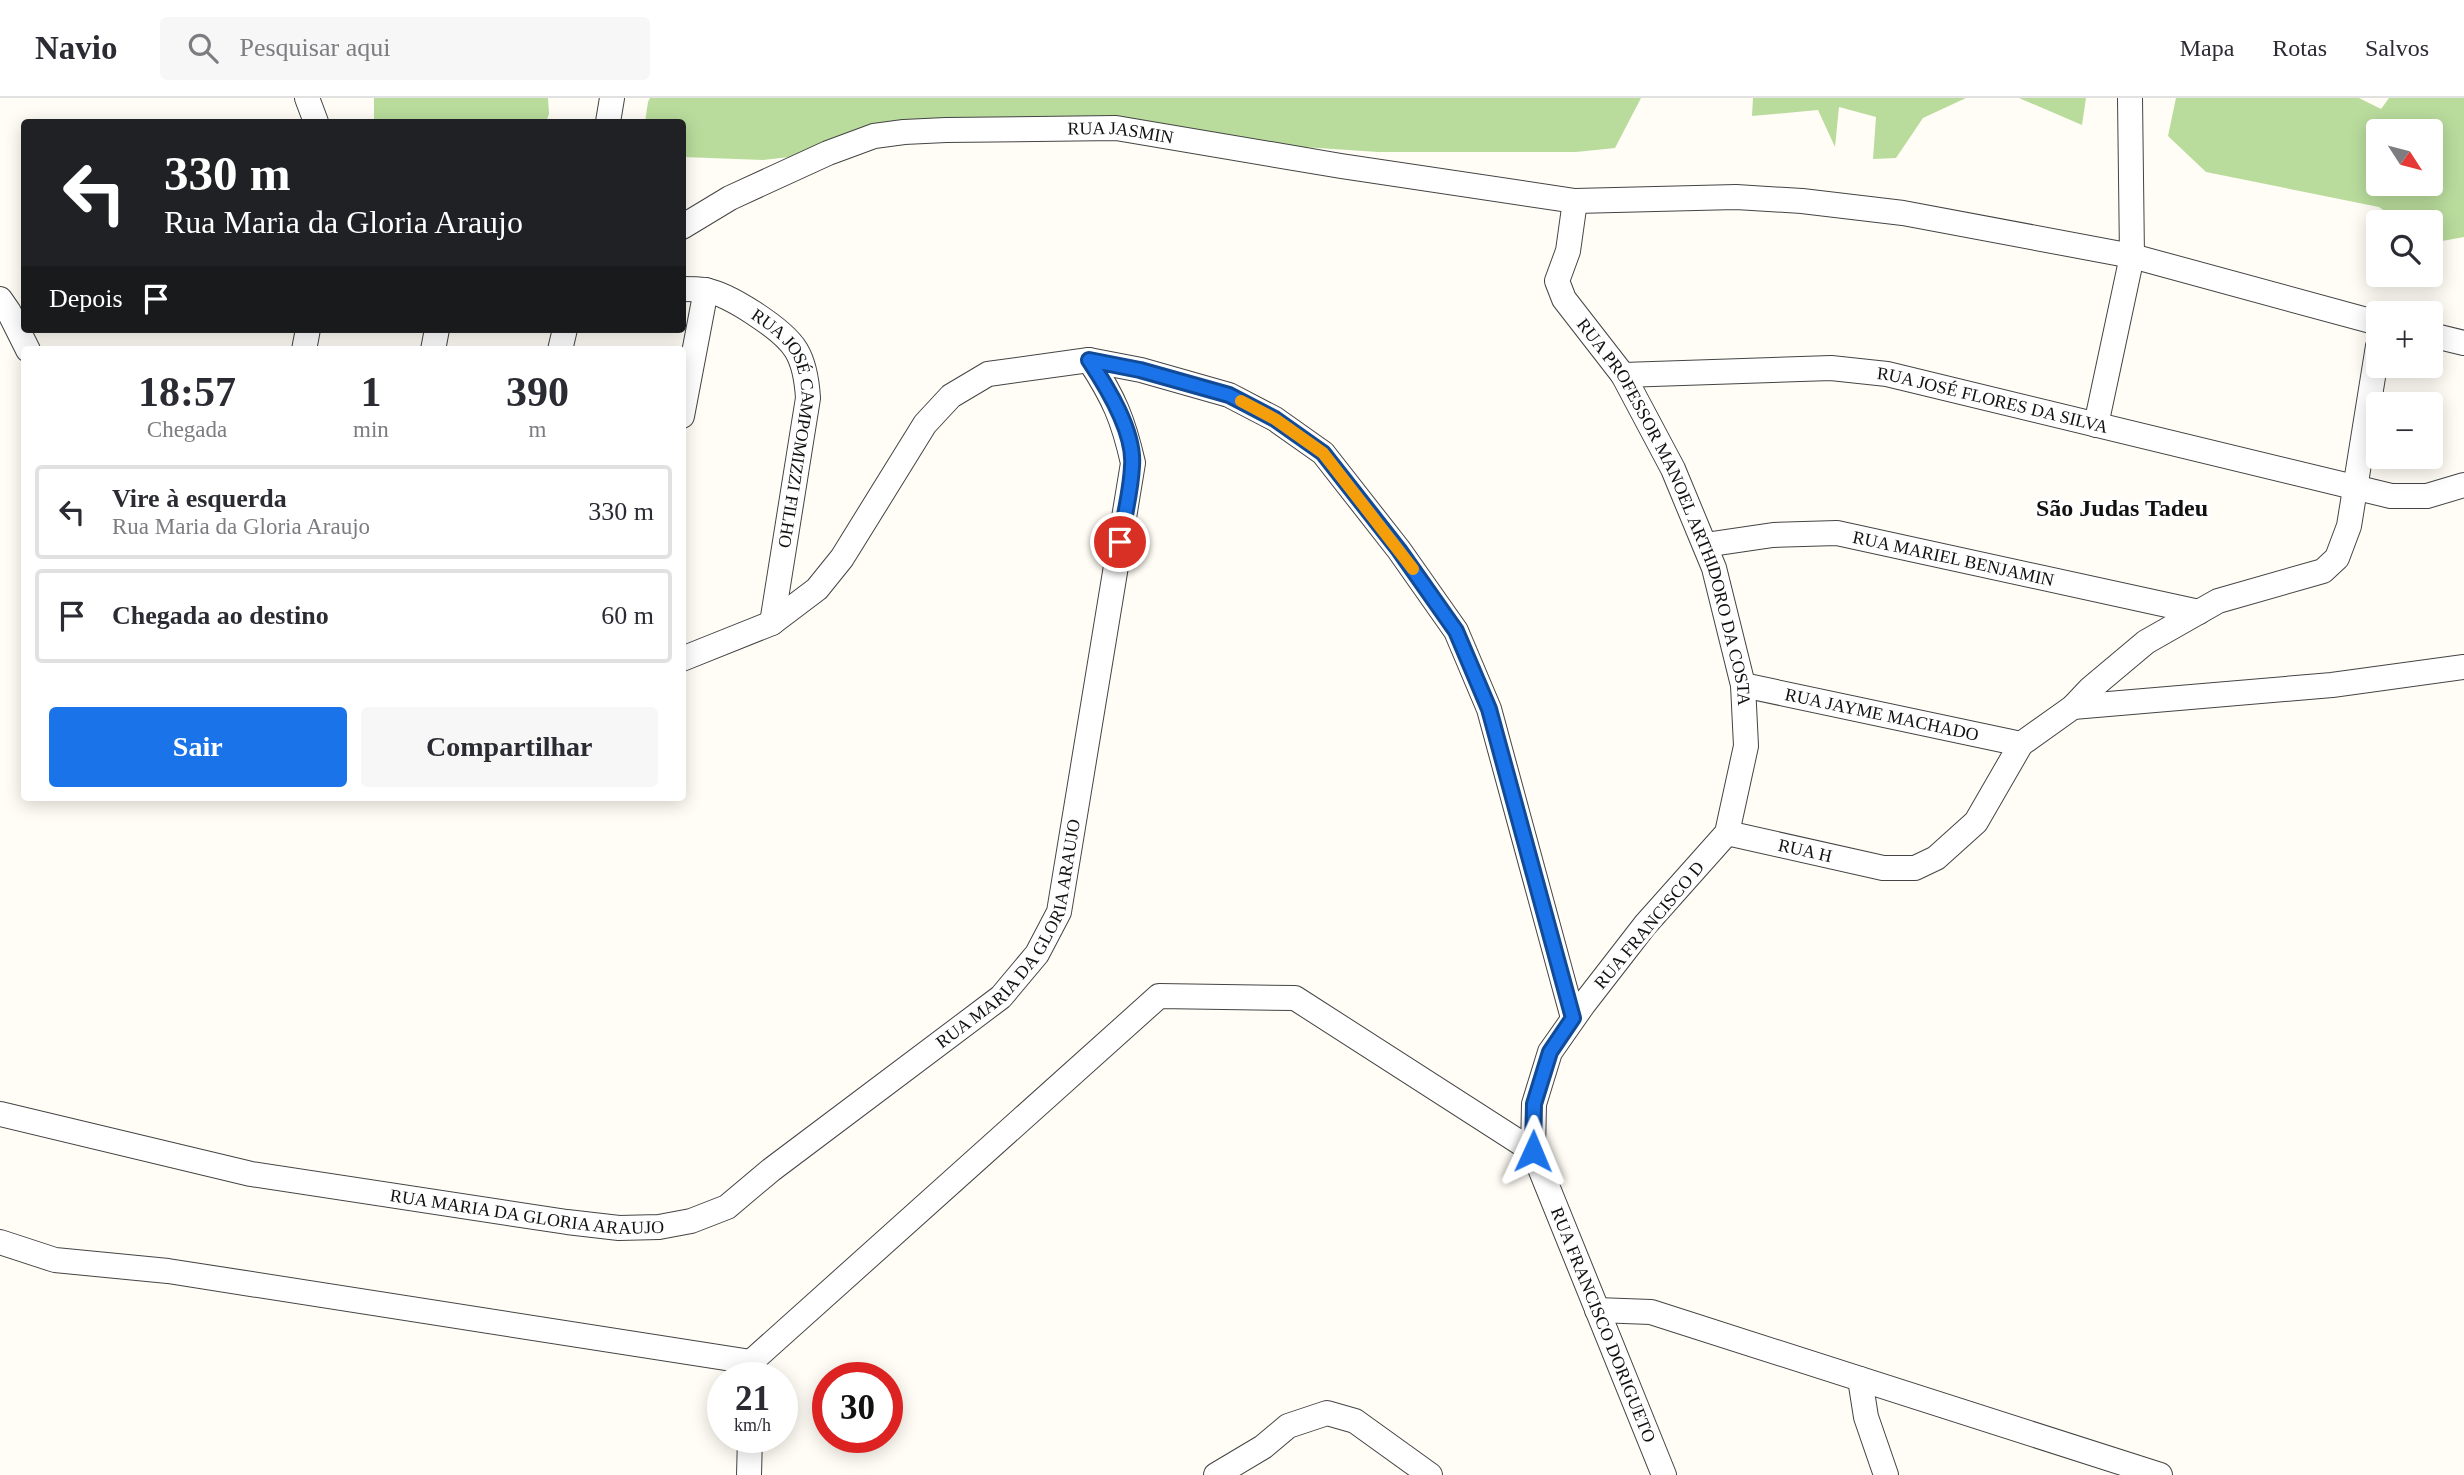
<!DOCTYPE html>
<html lang="pt">
<head>
<meta charset="utf-8">
<style>
	body { margin:0; font-family:"Times New Roman",serif; background:#f7f7f7; color:#2b2b33; height:100vh; display:flex; flex-direction:column; font-size:26px; white-space:nowrap }
	* { box-sizing:border-box; margin:0 }
	p { font-size:23px; color:#7c7c81 }
	.icon { flex:none; width:38px; height:38px; fill:none; stroke:currentColor; stroke-width:2; stroke-linecap:round; stroke-linejoin:round }
	.map { position:relative; flex:1; overflow:hidden }
	.panel { position:absolute; left:21px; top:248px; width:665px; height:455px; display:flex; flex-direction:column; background:#fff; border-radius:7px; box-shadow:0 4px 18px #0003 }
	.panel>* { flex:none }
	.guide { position:absolute; left:21px; top:21px; width:665px; height:214px; border-radius:7px; box-shadow:0 4px 18px #0003; background:#202124; color:#fff; overflow:hidden }
	.needle { width:46px; rotate:126deg }
	.fabs { position:absolute; left:2366px; top:21px; display:grid; gap:14px }
	.fabs a { display:grid; place-items:center; width:77px; height:77px; border-radius:7px; background:#fff; box-shadow:0 4px 18px #0003; font-size:35px }
	.speed { position:absolute; left:707px; top:1264px; display:flex; gap:14px; font-size:35px; font-weight:700; text-align:center }
	.speed>* { display:grid; place-content:center; width:91px; height:91px; border-radius:50%; background:#fff; box-shadow:0 4px 18px #0003; line-height:1 }
	.speed small { font-size:18px; font-weight:400 }
	.speed .limit { border:10px solid #d22; background:#fff; color:#111 }
	.pin { position:absolute; display:grid; place-items:center; width:60px; height:60px; color:#fff; margin:-30px; border:4px solid #fff; border-radius:50%; box-shadow:0 2px 7px #0007 }
	.me { position:absolute; width:77px; margin:-38px; rotate:1deg; stroke-linejoin:round; filter:drop-shadow(0 0 5px #0008) }
	.turn { display:flex; align-items:center; gap:24px; height:147px; padding:0 28px; font-size:32px }
	.turn .icon { width:91px; height:91px; stroke-width:2.5 }
	.turn b { display:block; font-size:49px; line-height:60px }
	.then { display:flex; align-items:center; height:66px; padding:0 28px; background:#0003; gap:14px; font-size:26px }
	.eta { display:flex; justify-content:space-evenly; align-items:center; height:119px; text-align:center }
	.eta b { font-size:42px; font-weight:700; line-height:49px }
	.cta { display:flex; gap:14px; margin-top:auto; padding:14px 28px }
	.cta a { flex:1; height:80px; border-radius:7px; background:#1a73e8; color:#fff; font-size:28px; font-weight:700; line-height:80px; text-align:center }
	.cta a+a { background:#f7f7f7; color:#2b2b33 }
	ul { padding:0; list-style:none }
	li { display:flex; align-items:center; gap:21px; height:94px; margin:0 14px 10px; padding:0 14px; border:4px solid #e1e1e2; border-radius:7px }
	li div { flex:1 }
	li b { display:block; font-size:26px }
	li em { font-style:normal }
	header { display:flex; align-items:center; gap:42px; box-sizing:border-box; height:98px; padding:0 35px; background:#fff; border-bottom:2px solid #e1e1e2 }
	header strong { font-size:33px }
	nav { display:flex; gap:38px; margin-inline-start:auto; font-size:24px }
	.search { width:490px; height:63px; background:#f7f7f7; display:flex; align-items:center; gap:18px; box-sizing:border-box; padding:0 24px; border-radius:7px; color:#7c7c81; font-size:26px }
	.map>svg:first-child { display:block }
	.forest { fill:#b9dc9c; fill-rule:evenodd }
	.lines { fill:none; stroke-linecap:round; stroke-linejoin:round }
	.street-casing { stroke:#444; stroke-width:26 }
	.street { stroke:#fff; stroke-width:24 }
	.route-casing { stroke:#114b97; stroke-width:18 }
	.route { stroke:#1a73e8; stroke-width:12 }
	.slow { stroke:#f59e0b; stroke-width:12 }
	.labels { text-anchor:middle; dominant-baseline:central; stroke-width:7; stroke-linejoin:round; paint-order:stroke }
	.street-label { font-size:18px; fill:#111; stroke:#fff }
	.district-label { font-size:24px; font-weight:bold; fill:#111; stroke:#fff }
</style>
</head>
<body>
<header>
<strong>Navio</strong>
<div class="search"><svg class="icon" aria-label="search" viewBox="0 0 24 24"><circle cx="10" cy="10" r="6"/><path d="M15 15l6 6"/></svg>Pesquisar aqui</div>
<nav><a>Mapa</a><a>Rotas</a><a>Salvos</a></nav>
</header>
<div class="map">
<svg width="2464" height="1377" viewBox="0 0 2464 1377">
	<rect width="100%" height="100%" fill="#fffdf5"/>
	<path class="forest" d="M 374,0 L 548,0 L 549,16 L 546,24 L 374,24 Z
		M 650,0 L 1641,0 L 1615,50 L 1576,54 L 1378,54 L 1037,31 L 763,62 L 683,59 L 682,24 L 645,24 L 648,4 Z
		M 1753,0 L 1966,0 L 1923,20 L 1896,60 L 1873,61 L 1876,19 L 1839,9 L 1835,49 L 1818,12 L 1752,18 Z
		M 2019,0 L 2086,0 L 2082,27 Z
		M 2176,0 L 2359,0 L 2381,11 L 2389,0 L 2464,0 L 2464,139 L 2431,145 L 2431,124 L 2400,124 L 2379,109 L 2206,74 L 2168,38 ZM 2431,33 L 2431,86 L 2378,86 L 2378,33 Z"/>
	<g class="lines">
		<defs>
			<g id="street">
				<path d="M 307,0 L 316,24"/>
				<path d="M 608,24 L 612,0"/>
				<path id="s1" d="M 1575,103 L 1568,153 L 1557,183 L 1564,201 L 1623,277 L 1673,371 L 1714,470 L 1743,587 L 1746,648 L 1727,735 L 1645,827 L 1583,907 L 1550,954 L 1534,1006 L 1533,1053 L 1664,1377"/>
				<path id="s2" d="M 682,129 L 730,100 L 828,55 L 874,38 L 904,34 L 946,32 L 1116,30 L 1341,68 L 1575,103 L 1736,99 L 1802,103 L 1903,115 L 2132,158 L 2378,225"/>
				<path id="s3" d="M 682,191 C 690,191 698,191 705,192 C 729,196 783,231 796,252 C 804,265 807,284 808,300 L 772,525"/>
				<path d="M 0,201 L 9,214 L 28,252"/>
				<path d="M 2431,237 L 2464,245"/>
				<path d="M 304,252 L 308,231"/>
				<path d="M 433,252 L 437,231"/>
				<path d="M 560,252 L 565,231"/>
				<path id="s4" d="M 1623,277 L 1831,270 L 1887,276 L 2391,398 L 2427,398 L 2464,387"/>
				<path d="M 682,318 L 706,192"/>
				<path d="M 2096,327 L 2132,158 L 2130,0"/>
				<path id="s5" d="M 1705,447 L 1773,437 L 1837,435 L 2199,514"/>
				<path d="M 682,561 L 772,525 L 817,491 L 842,460 L 925,326 L 951,298 L 988,276 L 1089,262 L 1141,272 L 1229,297 L 1275,321 L 1323,355 L 1399,452 L 1456,533 L 1489,611 L 1573,920"/>
				<path id="s6" d="M 1743,587 L 2021,646"/>
				<path d="M 2073,609 L 2332,587 L 2464,569"/>
				<path id="s7" d="M 1727,735 L 1883,770 L 1915,770 L 1936,760 L 1976,724 L 2021,646 L 2073,609 L 2090,591 L 2146,544 L 2218,503 L 2323,473 L 2337,460 L 2349,428 L 2378,248"/>
				<path id="s8" d="M 0,1016 L 251,1076 L 567,1124 L 619,1130 L 659,1129 L 691,1123 L 727,1109 L 771,1072 L 1001,899 L 1037,856 L 1059,814 L 1133,365 C 1123,321 1114,300 1089,262"/>
				<path d="M 0,1144 L 55,1162 L 168,1173 L 751,1264"/>
				<path d="M 1597,1212 L 1651,1214 L 2160,1377"/>
				<path d="M 750,1279 L 751,1264 L 1159,898 L 1295,900 L 1533,1053"/>
				<path d="M 1860,1281 L 1866,1319 L 1886,1377"/>
				<path d="M 749,1377 L 750,1339"/>
				<path d="M 1216,1377 L 1263,1349 L 1288,1328 L 1327,1315 L 1355,1323 L 1430,1377"/>
			</g>
		</defs>
		<use href="#street" class="street-casing"/>
		<use href="#street" class="street"/>
	</g>
	<g class="lines">
		<defs>
			<path id="route" d="M 1120,444 C 1124,419 1131,393 1132,368 C 1135,334 1107,289 1089,262 L 1140,272 L 1229,297 L 1275,321 L 1323,355 L 1399,452 L 1456,533 L 1489,611 L 1573,920 L 1550,954 L 1534,1006 L 1533,1053"/>
		</defs>
		<use href="#route" class="route-casing"/>
		<use href="#route" class="route"/>
		<path class="slow" d="M 1241,303 L 1275,321 L 1323,355 L 1413,471"/>
	</g>
	<g class="labels">
		<g class="street-label">
			<text stroke="none"><textPath href="#s2" startOffset="460">RUA JASMIN</textPath></text>
			<text stroke="none"><textPath href="#s4" startOffset="373">RUA JOSÉ FLORES DA SILVA</textPath></text>
			<text stroke="none"><textPath href="#s3" startOffset="206">RUA JOSÉ CAMPOMIZZI FILHO</textPath></text>
			<text stroke="none"><textPath href="#s1" startOffset="341">RUA PROFESSOR MANOEL ARTHIDORO DA COSTA</textPath></text>
			<text stroke="none"><textPath href="#s5" startOffset="252">RUA MARIEL BENJAMIN</textPath></text>
			<text stroke="none"><textPath href="#s6" startOffset="142">RUA JAYME MACHADO</textPath></text>
			<text stroke="none"><textPath href="#s7" startOffset="80">RUA H</textPath></text>
			<text transform="translate(1649 827) rotate(-50)">RUA FRANCISCO D</text>
			<text stroke="none"><textPath href="#s8" startOffset="1146">RUA MARIA DA GLORIA ARAUJO</textPath></text>
			<text stroke="none"><textPath href="#s8" startOffset="537">RUA MARIA DA GLORIA ARAUJO</textPath></text>
			<text stroke="none"><textPath href="#s1" startOffset="1253">RUA FRANCISCO DORIGUETO</textPath></text>
		</g>
		<g class="district-label">
			<text x="2122" y="410">São Judas Tadeu</text>
		</g>
	</g>
</svg>
<div class="fabs">
<a><svg class="needle" viewBox="-14 -14 28 28"><path d="M0-13l5 13h-10z" fill="#e53935"/><path d="M0 13l5-13h-10z" fill="#7c7c81"/></svg></a>
<a><svg class="icon" aria-label="search" viewBox="0 0 24 24"><circle cx="10" cy="10" r="6"/><path d="M15 15l6 6"/></svg></a>
<a>+</a>
<a>−</a>
</div>
<div class="speed"><div>21<small>km/h</small></div><div class="limit">30</div></div>
<div class="pin" style="left:1120px;top:444px;background:#d93025"><svg class="icon" aria-label="arrive" viewBox="0 0 24 24"><path d="M6 21V4h12l-3 4 3 4H6"/></svg></div>
<svg class="me" style="left:1533px;top:1053px" viewBox="-20 -20 40 40"><path d="M0-17L14 15 0 8-14 15z" fill="#1a73e8" stroke="#fff" stroke-width="4"/></svg>
<div class="guide">
<div class="turn"><svg class="icon" aria-label="left" viewBox="0 0 24 24"><path d="M17 20v-9H6M10 6l-5 5 5 5"/></svg><div><b>330 m</b>Rua Maria da Gloria Araujo</div></div>
<div class="then">Depois<svg class="icon" aria-label="arrive" viewBox="0 0 24 24"><path d="M6 21V4h12l-3 4 3 4H6"/></svg></div>
</div>
<section class="panel">
<div class="eta">
<div><b>18:57</b><p>Chegada</p></div>
<div><b>1</b><p>min</p></div>
<div><b>390</b><p>m</p></div>
</div>
<ul>
<li><svg class="icon" aria-label="left" viewBox="0 0 24 24"><path d="M17 20v-9H6M10 6l-5 5 5 5"/></svg><div><b>Vire à esquerda</b><p>Rua Maria da Gloria Araujo</p></div><em>330 m</em></li>
<li><svg class="icon" aria-label="arrive" viewBox="0 0 24 24"><path d="M6 21V4h12l-3 4 3 4H6"/></svg><div><b>Chegada ao destino</b></div><em>60 m</em></li>
</ul>
<div class="cta"><a>Sair</a><a>Compartilhar</a></div>
</section>
</div>
</body>
</html>
